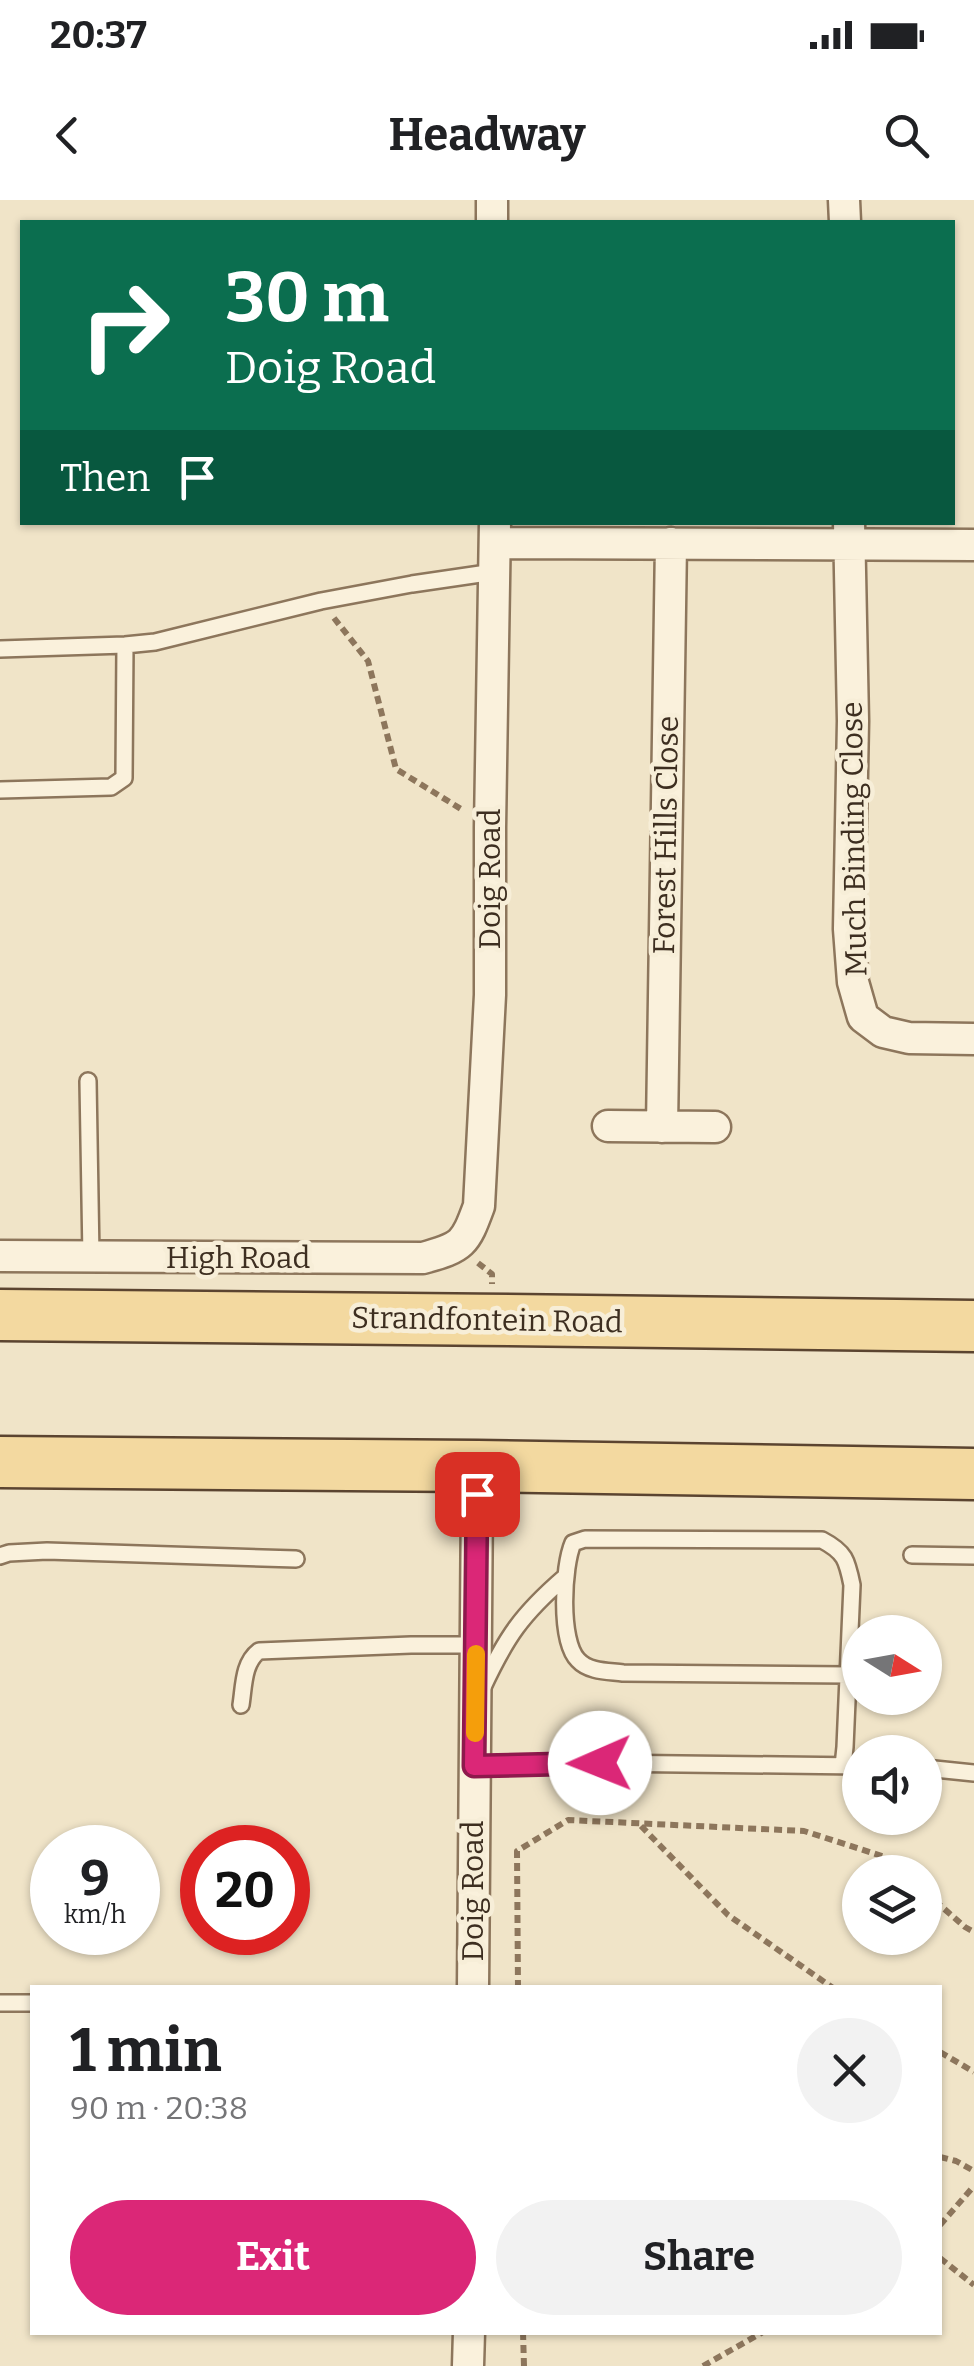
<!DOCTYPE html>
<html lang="en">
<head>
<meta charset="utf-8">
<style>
	body { margin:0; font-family:Bitter,serif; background:#f2f2f2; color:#202124; height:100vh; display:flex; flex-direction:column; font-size:38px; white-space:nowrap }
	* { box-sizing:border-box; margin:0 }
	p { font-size:32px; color:#757577 }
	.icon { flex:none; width:55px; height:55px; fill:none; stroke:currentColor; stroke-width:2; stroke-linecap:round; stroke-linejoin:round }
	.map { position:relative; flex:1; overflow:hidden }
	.details { position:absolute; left:30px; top:1785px; width:912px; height:350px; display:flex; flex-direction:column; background:#fff; border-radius:0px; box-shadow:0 2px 8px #0004 }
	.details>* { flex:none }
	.guide { position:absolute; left:20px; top:20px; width:935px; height:305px; border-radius:0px; box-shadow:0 2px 8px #0004; background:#0b6e4f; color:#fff; overflow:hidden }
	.needle { width:65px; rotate:101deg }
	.controls { position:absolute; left:842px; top:1415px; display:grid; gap:20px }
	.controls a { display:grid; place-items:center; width:100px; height:100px; border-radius:50%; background:#fff; box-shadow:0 2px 8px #0004; font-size:50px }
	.speed { position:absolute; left:30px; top:1625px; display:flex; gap:20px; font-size:50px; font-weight:700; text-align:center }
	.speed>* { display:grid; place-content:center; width:130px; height:130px; border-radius:50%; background:#fff; box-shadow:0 2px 8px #0004; line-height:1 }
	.speed small { font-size:25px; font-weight:400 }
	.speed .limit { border:15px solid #d22; background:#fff; color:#111 }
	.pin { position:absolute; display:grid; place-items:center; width:85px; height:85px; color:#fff; margin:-42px; border-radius:20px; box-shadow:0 5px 15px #0006 }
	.me { position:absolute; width:110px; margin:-55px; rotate:269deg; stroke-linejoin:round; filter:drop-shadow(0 0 8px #0008) }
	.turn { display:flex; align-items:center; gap:35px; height:210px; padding:0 40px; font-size:45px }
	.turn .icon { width:130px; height:130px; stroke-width:2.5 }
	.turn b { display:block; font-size:70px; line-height:85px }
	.then { display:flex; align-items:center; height:95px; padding:0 40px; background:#0003; gap:20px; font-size:38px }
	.round { display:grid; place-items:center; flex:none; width:105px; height:105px; border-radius:52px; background:#f2f2f2 }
	.overview { display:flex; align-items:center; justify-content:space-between; height:170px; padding:0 40px }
	h1 { font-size:60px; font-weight:700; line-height:75px }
	.cta { display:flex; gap:20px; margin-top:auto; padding:20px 40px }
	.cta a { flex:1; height:115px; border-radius:60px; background:#db2777; color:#fff; font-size:40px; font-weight:700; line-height:115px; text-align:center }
	.cta a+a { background:#f2f2f2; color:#202124 }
	.status { display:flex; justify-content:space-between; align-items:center; height:70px; padding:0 50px; background:#fff; direction:ltr }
	.status svg { height:28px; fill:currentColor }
	header { display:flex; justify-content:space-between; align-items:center; height:130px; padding:0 40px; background:#fff; font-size:45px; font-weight:700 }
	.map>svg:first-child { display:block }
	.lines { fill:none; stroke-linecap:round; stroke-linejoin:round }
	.lane-casing { stroke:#8d765c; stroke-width:20 }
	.street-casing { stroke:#8d765c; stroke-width:35 }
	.primary-casing { stroke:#5b4430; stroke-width:55 }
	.path { stroke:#8d765c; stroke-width:6; stroke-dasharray:8 5; stroke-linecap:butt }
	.lane { stroke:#faf1dc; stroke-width:15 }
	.street { stroke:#faf1dc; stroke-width:30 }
	.primary { stroke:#f3d9a0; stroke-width:50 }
	.route-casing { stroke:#8e194d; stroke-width:25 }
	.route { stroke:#db2777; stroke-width:18 }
	.slow { stroke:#f59e0b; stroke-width:18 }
	.labels { text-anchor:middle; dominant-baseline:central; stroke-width:9; stroke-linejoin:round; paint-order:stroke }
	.street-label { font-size:30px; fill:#3d2e20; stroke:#f7eed8 }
</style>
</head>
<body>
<div class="status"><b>20:37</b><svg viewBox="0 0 49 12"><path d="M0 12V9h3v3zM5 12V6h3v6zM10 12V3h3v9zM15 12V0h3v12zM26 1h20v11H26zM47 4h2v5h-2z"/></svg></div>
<header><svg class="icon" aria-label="back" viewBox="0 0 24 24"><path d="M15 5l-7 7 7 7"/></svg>Headway<svg class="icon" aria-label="search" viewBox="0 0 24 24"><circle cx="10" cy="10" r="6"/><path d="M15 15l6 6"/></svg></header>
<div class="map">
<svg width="974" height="2166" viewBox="0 0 974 2166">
	<rect width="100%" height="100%" fill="#f0e4c8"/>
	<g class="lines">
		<defs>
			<path id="lane" d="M 0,449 L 125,445 L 155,442 L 321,401 L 412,384 L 494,372
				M 0,590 L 111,587 L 124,578 L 125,445
				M 88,881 L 91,1057
				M 912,1355 L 974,1356
				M 0,1356 L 9,1353 L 47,1351 L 296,1359
				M 482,1489 C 506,1437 522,1414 565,1377
				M 241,1505 C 244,1486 243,1463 259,1451 L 411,1445 L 476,1445
				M 475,1566 L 599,1563 L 860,1566
				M 843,1566 L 845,1547 L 852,1385 C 847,1360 845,1352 822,1340 L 585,1339 L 573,1343 C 563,1366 559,1441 578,1460 C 589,1472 608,1471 623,1473 L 848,1475
				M 925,1568 L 974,1573
				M 0,1803 L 32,1803"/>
			<path id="street" d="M 492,0 L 492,22
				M 844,0 L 845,22
				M 849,322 L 853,521 L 849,729 L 853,782 L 863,817 L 883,832 L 909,838 L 974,839
				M 495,343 L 974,345
				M 608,926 L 715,927
				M 662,927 L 671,343
				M 0,1056 L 423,1058 C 463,1047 465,1044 479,1006 L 490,795 L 490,627 L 495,322
				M 473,1788 L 477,1295
				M 468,2166 L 469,2132"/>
			<path id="primary" d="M 0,1115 C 325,1116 649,1123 974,1126
				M 0,1262 L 477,1266 L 974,1274"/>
		</defs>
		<use href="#lane" class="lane-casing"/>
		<use href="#street" class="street-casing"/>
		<use href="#primary" class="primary-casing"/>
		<path class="path" d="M 334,418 L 368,461 L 396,569 L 461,609
			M 478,1063 L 492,1074 L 492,1084
			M 641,1626 L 728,1715 L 833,1788
			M 925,1692 L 965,1727 L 974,1732
			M 518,1788 L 517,1651 L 568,1620 L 804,1631 L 885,1657 L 903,1672
			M 940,1852 L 974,1872
			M 940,1957 L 956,1961 L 974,1971
			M 940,2025 L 974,1986
			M 940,2058 L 974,2085
			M 523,2132 L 524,2166
			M 703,2166 L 763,2132"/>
		<use href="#lane" class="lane"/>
		<use href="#street" class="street"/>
		<use href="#primary" class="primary"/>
	</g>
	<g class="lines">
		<defs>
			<path id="route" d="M 477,1294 L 474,1566 L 600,1563"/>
		</defs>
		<use href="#route" class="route-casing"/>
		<use href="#route" class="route"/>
		<path class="slow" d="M 475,1533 L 476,1454"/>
	</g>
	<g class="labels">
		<g class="street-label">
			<text transform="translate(666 635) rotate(-89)">Forest Hills Close</text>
			<text transform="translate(854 639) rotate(-91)">Much Binding Close</text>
			<text transform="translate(490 679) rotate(-90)">Doig Road</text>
			<text x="238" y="1058">High Road</text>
			<text transform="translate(487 1120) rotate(1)">Strandfontein Road</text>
			<text transform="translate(473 1691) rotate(-90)">Doig Road</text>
		</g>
	</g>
</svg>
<div class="controls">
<a><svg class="needle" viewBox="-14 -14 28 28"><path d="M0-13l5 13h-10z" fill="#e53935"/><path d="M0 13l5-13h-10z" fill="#757577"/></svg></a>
<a><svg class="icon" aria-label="sound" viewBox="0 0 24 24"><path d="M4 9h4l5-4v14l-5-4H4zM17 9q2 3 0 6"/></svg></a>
<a><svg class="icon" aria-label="layers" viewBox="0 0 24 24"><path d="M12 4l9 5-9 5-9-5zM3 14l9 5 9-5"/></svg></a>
</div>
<div class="speed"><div>9<small>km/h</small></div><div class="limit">20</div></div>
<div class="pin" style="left:477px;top:1294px;background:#d93025"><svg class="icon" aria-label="arrive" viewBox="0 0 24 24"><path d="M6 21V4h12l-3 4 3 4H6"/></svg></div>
<svg class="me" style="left:600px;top:1563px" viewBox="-20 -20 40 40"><circle r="19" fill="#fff"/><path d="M0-13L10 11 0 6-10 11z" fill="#db2777"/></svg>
<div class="guide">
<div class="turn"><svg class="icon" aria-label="right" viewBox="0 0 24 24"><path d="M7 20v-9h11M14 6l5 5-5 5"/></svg><div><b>30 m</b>Doig Road</div></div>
<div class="then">Then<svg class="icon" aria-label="arrive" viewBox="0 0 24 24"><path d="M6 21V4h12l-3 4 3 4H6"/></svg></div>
</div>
<section class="details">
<div class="overview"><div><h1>1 min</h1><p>90 m · 20:38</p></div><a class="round"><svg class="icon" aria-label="close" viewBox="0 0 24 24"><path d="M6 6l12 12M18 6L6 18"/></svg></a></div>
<div class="cta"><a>Exit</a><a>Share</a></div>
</section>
</div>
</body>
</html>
